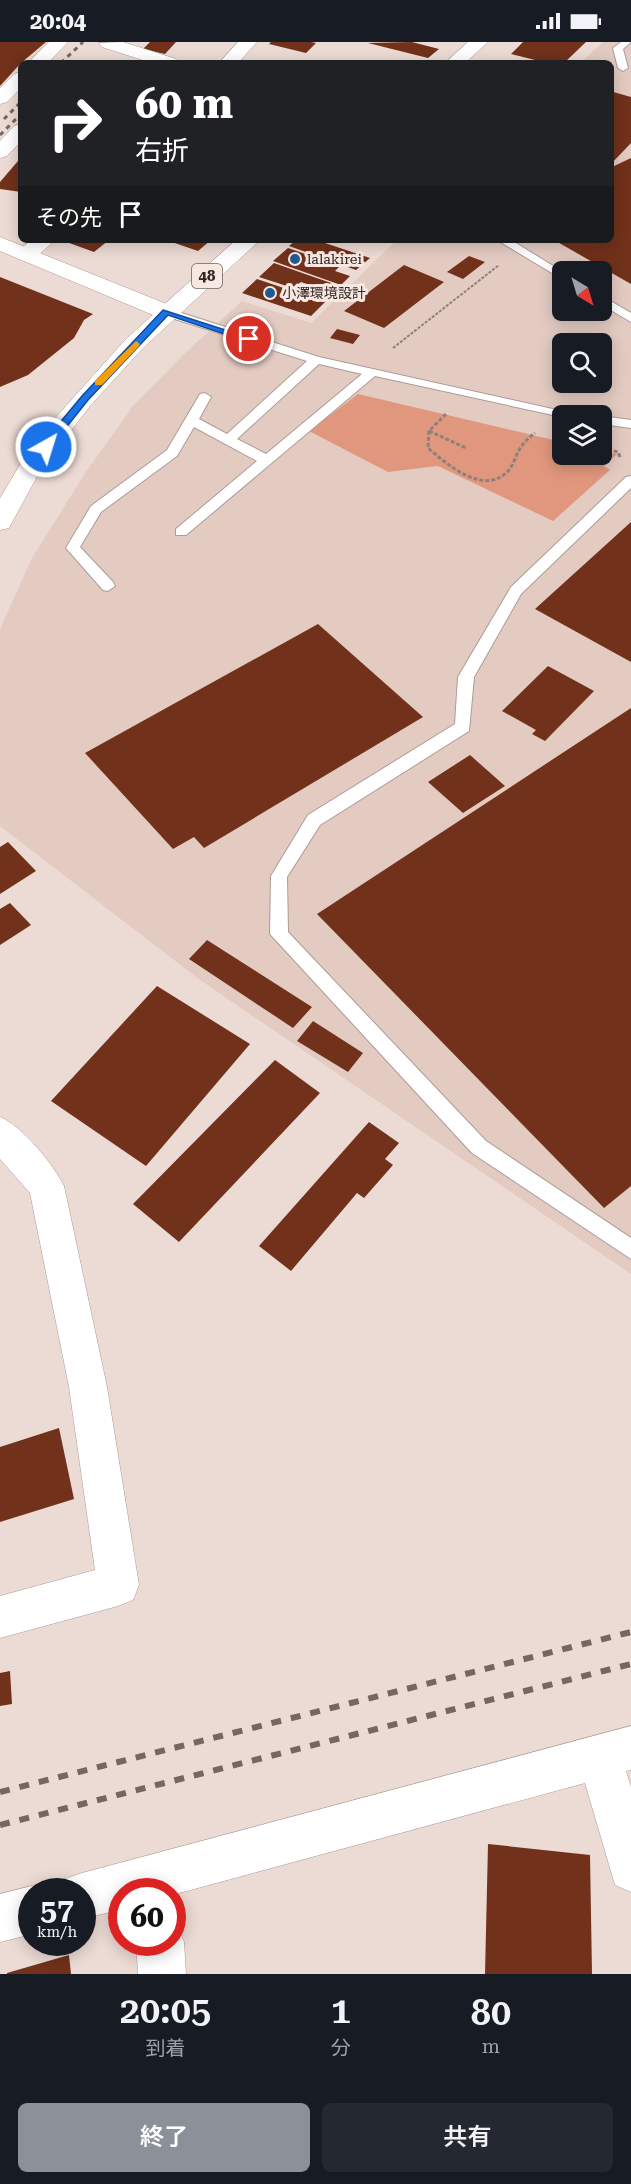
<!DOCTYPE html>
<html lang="ja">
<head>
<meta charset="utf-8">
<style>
	body { margin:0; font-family:"Roboto Serif","Noto Sans JP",serif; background:#242831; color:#f1f3f6; height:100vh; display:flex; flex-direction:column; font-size:22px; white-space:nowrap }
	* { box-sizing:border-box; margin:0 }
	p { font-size:20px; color:#9ea1a6 }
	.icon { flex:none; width:33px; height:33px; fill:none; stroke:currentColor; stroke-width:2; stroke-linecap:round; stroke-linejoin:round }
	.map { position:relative; height:1932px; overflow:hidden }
	.side { display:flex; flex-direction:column; background:#171b24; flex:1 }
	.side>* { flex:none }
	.top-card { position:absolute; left:18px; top:18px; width:596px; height:183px; border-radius:9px; box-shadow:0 3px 15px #0003; background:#202124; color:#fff; overflow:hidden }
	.needle { width:39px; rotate:142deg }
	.tools { position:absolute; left:552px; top:219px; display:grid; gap:12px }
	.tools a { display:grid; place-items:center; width:60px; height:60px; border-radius:9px; background:#171b24; box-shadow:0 3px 15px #0003; font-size:30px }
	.speed { position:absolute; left:18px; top:1836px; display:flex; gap:12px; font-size:30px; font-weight:700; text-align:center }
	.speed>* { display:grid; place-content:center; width:78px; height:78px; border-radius:50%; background:#171b24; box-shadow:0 3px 15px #0003; line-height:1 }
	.speed small { font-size:15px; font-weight:400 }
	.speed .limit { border:9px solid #d22; background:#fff; color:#111 }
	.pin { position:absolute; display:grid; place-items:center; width:51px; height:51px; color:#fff; margin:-26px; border:3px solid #fff; border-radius:50%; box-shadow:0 2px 6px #0007 }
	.me { position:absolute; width:66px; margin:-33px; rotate:39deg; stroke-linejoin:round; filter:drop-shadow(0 0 4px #0008) }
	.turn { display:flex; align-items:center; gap:21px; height:126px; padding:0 18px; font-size:27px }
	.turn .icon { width:78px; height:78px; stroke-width:2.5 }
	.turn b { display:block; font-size:42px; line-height:51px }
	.then { display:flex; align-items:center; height:57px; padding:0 18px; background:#0003; gap:12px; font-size:22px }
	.eta { display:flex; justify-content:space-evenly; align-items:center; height:102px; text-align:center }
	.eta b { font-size:36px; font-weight:600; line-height:42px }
	.action { display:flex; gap:12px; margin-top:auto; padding:12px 18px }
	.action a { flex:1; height:69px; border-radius:9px; background:#8c9099; color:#fff; font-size:24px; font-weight:600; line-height:69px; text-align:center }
	.action a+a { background:#242831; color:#f1f3f6 }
	.status { display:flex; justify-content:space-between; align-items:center; height:42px; padding:0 30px; background:#171b24; direction:ltr }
	.status svg { height:16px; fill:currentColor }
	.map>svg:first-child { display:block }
	.built { fill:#e3cbc2; fill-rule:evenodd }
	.green { fill:#e1977d }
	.building { fill:#71311a }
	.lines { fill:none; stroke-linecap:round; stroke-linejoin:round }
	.service-casing { stroke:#ac9b96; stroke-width:2 }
	.minor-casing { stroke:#ac9b96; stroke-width:1 }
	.tertiary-casing { stroke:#ac9b96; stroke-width:1 }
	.primary-casing { stroke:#ac9b96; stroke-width:1 }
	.path-far1 { stroke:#8e817d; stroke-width:2; stroke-dasharray:3 1.5; stroke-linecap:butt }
	.path { stroke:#8e817d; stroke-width:3; stroke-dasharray:4 2; stroke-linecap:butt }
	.service { fill:#fff; fill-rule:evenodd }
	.minor { fill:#fff; fill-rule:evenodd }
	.tertiary { fill:#fff; fill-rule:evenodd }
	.primary { fill:#fff; fill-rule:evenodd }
	.rail-far1 { stroke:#726763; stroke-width:3; stroke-dasharray:4.5 4.5; stroke-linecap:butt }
	.rail { stroke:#726763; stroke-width:6; stroke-dasharray:10 10; stroke-linecap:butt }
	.route { fill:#1a73e8; stroke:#114b97; stroke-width:1.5 }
	.slow { fill:#f59e0b }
	.poi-dot { fill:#1e5b91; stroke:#f9e7e1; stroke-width:2 }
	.labels { text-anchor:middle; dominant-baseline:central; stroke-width:6; stroke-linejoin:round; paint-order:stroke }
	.far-poi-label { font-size:14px; fill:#2e2725; stroke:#f9e7e1; text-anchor:start }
	.shield { fill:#f9e7e1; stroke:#6b615d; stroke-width:1.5 }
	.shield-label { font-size:15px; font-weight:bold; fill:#2e2725 }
</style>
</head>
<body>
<div class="status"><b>20:04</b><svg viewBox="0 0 49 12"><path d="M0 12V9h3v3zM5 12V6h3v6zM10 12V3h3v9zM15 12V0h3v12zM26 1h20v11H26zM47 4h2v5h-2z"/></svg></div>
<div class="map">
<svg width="631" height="1932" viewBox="0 0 631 1932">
	<rect width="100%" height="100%" fill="#ecdad4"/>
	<path class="built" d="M 603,0 L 631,0 L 631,1232 L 200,938 L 0,784 L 0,587 L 32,516 L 86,430 L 133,364 L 185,311 L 242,259 L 311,281 L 397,198 L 610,198 L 610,21 L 581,21 ZM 562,230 L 602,230 L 602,268 L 562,268 ZM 562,302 L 602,302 L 602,340 L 562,340 ZM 562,374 L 602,374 L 602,412 L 562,412 Z"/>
	<path class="green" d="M 358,352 L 562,400 L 562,412 L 602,412 L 602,409 L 617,412 L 604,424 L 610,428 L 553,479 L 438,424 L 388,430 L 309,389 Z"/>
	<path class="building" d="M 0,0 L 46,0 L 21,21 L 0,44 Z
		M 150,0 L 176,0 L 165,12 L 143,7 Z
		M 271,0 L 311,0 L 316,1 L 306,11 L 269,2 Z
		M 412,0 L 439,7 L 428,16 L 368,1 Z
		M 523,0 L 586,0 L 564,21 L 547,21 L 511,12 Z
		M 610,49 L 631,55 L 631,101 L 610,123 Z
		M 631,116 L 631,242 L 554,198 L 610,198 L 610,126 Z
		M 18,119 L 21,120 L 21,150 L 0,147 L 0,140 Z
		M 61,198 L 109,198 L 94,210 Z
		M 166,198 L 211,198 L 198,209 Z
		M 296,198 L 316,198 L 370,216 L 356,228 L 289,204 Z
		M 288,206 L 340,224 L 335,229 L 350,234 L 341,243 L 273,219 Z
		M 469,214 L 485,220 L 463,237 L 447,230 Z
		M 274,221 L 308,233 L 340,244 L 326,257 L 306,250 L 313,244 L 301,240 L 293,246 L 259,235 Z
		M 404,223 L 444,240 L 384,286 L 344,269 Z
		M 0,235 L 93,272 L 84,278 L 74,296 L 28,333 L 0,345 Z
		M 257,237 L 325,260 L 311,274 L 242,251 Z
		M 337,287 L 360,293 L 353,302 L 330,296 Z
		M 631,480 L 631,620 L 535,567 Z
		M 318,582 L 423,675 L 204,806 L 194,795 L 173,807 L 85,711 Z
		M 548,624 L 594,649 L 545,699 L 532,692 L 536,688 L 502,669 Z
		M 631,666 L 631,1144 L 604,1166 L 317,872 Z
		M 470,713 L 505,744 L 463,771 L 428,740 Z
		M 8,800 L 36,829 L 0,852 L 0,805 Z
		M 10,861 L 31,883 L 0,903 L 0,867 Z
		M 207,898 L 312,965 L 293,986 L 189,917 Z
		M 157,944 L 250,1002 L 146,1124 L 51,1059 Z
		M 313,979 L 363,1011 L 348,1030 L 297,999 Z
		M 275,1018 L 320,1051 L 179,1200 L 133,1162 Z
		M 369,1080 L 399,1101 L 385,1117 L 393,1123 L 364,1156 L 357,1151 L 291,1229 L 259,1204 Z
		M 59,1386 L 74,1457 L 0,1480 L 0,1405 Z
		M 10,1629 L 12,1662 L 0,1664 L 0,1631 Z
		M 488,1802 L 590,1813 L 592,1932 L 485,1932 Z
		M 69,1913 L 71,1932 L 7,1932 L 7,1931 Z"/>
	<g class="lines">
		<defs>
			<path id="service" d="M 621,0 L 631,0 L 623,7 L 628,26 L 623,29 L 618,26 L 613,6 Z
				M 497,198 L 511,198 L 563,230 L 562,237 Z
				M 602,254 L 631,271 L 631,280 L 602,263 Z
				M 166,266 L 319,315 L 584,374 L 562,375 L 375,334 L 186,493 L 176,493 L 176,487 L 257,419 L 194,385 L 177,414 L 101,470 L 80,505 L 113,540 L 115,544 L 108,549 L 103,548 L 66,506 L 91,464 L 167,408 L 200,352 L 205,351 L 211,355 L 199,377 L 227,392 L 307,319 L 162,273 L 162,267 ZM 319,322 L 362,332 L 266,412 L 237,397 Z
				M 602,374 L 631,378 L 631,386 L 602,382 Z
				M 631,434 L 631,446 L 521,552 L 474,635 L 469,689 L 320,783 L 287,835 L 288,890 L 486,1099 L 631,1196 L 631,1217 L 472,1111 L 270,892 L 271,834 L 308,773 L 455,682 L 458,635 L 511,545 L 626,435 Z"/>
			<path id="minor" d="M 49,0 L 68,0 L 48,21 L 28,21 Z
				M 123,0 L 176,17 L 179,21 L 152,21 L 102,5 L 99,1 Z
				M 238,0 L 257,0 L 238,21 L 219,21 Z
				M 21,30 L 21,46 L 7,60 L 0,62 L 0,46 L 14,32 Z
				M 21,82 L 21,99 L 7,114 L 0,116 L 0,99 L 14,84 Z
				M 31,198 L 55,198 L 34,217 L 18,217 L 15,212 Z
				M 0,1075 C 21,1083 54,1123 64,1144 L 107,1345 L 139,1543 L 133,1558 L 118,1564 L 0,1596 L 0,1554 L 95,1528 L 69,1345 L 30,1151 L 0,1117 Z
				M 631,1684 L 631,1728 L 626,1729 L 631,1745 L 631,1850 L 615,1843 L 585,1741 L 172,1853 L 172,1850 L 122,1850 L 122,1867 L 82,1877 L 82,1850 L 60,1850 L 65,1837 L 82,1831 Z
				M 32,1844 L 44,1850 L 32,1850 L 32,1892 L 0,1900 L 0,1852 Z
				M 172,1881 L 177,1883 L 184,1900 L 186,1932 L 138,1932 L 136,1900 L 172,1900 Z"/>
			<path id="tertiary" d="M 0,195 L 174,265 L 177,270 L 174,275 L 158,275 L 0,209 Z"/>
			<path id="primary" d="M 468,0 L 488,0 L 465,21 L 445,21 Z
				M 236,198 L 260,198 L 142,307 L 90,364 L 40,429 L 9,486 L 0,488 L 0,456 L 21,421 L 48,384 L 126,297 Z"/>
		</defs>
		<use href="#service" class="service-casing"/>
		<use href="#minor" class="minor-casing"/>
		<use href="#tertiary" class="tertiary-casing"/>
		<use href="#primary" class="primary-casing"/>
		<path class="path-far1" d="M 393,306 L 499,223"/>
		<path class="path" d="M 446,372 L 429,389 L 428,406 C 447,422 483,454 507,430 C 514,423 516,412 521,405 C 525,399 530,395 535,391
			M 429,389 L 466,406
			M 602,406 L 618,410 L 620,415"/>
		<use href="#service" class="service"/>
		<use href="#minor" class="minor"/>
		<use href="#tertiary" class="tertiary"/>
		<use href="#primary" class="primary"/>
		<path class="rail-far1" d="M 61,21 L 83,0
			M 4,77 L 21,60
			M 0,93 L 21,72"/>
		<path class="rail" d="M 0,1750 L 631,1590
			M 0,1783 L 631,1622"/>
	</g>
	<path class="route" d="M 163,268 L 253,297 L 245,299 L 168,273 L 88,358 L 49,407 L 42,407 L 42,402 L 82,354 Z"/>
	<path class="slow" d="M 136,299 L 140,302 L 139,304 L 102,343 L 95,343 L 95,339 Z"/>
	<g class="poi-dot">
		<circle cx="295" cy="217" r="6"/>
		<circle cx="270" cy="251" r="6"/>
	</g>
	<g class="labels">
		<g class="far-poi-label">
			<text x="307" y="217">lalakirei</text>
			<text x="282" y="251">小澤環境設計</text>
		</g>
		<rect class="shield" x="192" y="222" width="30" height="24" rx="4.5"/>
		<g class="shield-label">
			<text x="207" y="234">48</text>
		</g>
	</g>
</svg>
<div class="tools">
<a><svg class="needle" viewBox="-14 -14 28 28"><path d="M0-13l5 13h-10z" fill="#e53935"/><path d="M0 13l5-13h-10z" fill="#9ea1a6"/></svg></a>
<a><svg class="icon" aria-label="search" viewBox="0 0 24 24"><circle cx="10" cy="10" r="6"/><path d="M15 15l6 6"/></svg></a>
<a><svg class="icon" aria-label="layers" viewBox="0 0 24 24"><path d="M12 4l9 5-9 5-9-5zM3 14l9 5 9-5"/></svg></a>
</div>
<div class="speed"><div>57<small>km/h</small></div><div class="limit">60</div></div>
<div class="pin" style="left:249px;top:297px;background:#d93025"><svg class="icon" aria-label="arrive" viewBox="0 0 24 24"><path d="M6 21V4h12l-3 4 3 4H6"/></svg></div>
<svg class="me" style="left:46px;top:405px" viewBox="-20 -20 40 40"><circle r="17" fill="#1a73e8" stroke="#fff" stroke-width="3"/><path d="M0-11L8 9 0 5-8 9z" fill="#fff"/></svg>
<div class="top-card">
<div class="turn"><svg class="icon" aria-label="right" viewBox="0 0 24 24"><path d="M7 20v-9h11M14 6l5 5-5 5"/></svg><div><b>60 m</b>右折</div></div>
<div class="then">その先<svg class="icon" aria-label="arrive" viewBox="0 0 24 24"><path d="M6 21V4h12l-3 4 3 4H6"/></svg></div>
</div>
</div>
<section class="side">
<div class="eta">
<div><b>20:05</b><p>到着</p></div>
<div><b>1</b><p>分</p></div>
<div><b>80</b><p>m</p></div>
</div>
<div class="action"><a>終了</a><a>共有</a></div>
</section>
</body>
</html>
